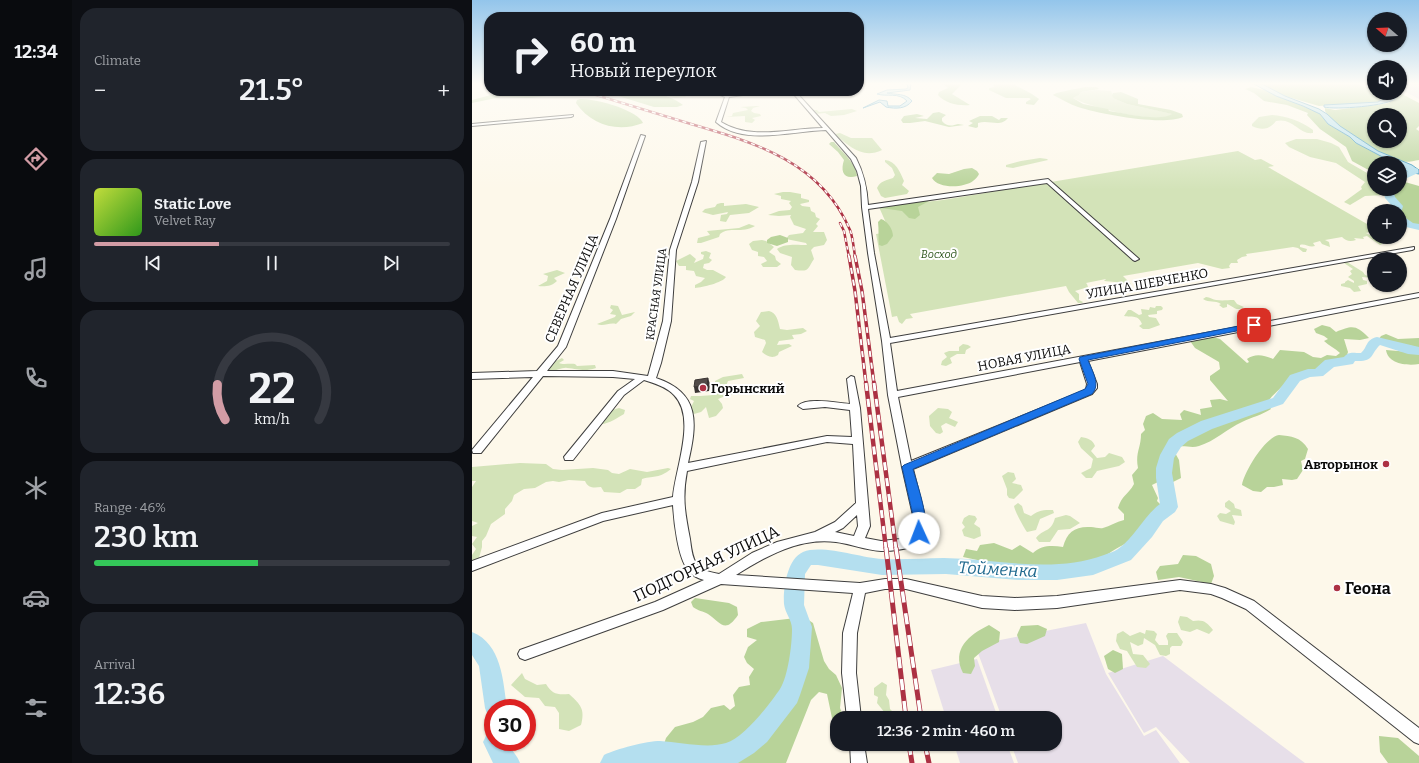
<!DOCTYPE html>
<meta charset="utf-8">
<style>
:root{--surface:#171b24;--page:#20242c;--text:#f1f3f6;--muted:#9ea1a6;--line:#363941;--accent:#d29ca5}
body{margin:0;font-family:Bitter,serif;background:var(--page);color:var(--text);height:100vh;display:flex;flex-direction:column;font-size:15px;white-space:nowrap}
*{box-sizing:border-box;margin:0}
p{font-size:13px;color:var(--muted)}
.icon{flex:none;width:22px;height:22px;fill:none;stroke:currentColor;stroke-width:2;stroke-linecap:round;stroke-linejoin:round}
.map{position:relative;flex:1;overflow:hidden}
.drawer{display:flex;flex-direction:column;gap:8px;padding:8px;background:#0d0f14;width:400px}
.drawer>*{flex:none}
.guide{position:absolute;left:12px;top:12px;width:380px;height:84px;border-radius:16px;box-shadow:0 1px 3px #0004;background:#171b24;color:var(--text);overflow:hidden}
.needle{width:26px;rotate:289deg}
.buttons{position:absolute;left:895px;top:12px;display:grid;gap:8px}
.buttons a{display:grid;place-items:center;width:40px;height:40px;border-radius:50%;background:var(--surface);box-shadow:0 1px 3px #0004;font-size:20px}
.speed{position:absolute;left:12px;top:699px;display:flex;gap:8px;font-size:20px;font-weight:700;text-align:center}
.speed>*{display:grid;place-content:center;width:52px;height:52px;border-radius:50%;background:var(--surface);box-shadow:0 1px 3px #0004;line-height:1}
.speed .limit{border:6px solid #d22;background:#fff;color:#111}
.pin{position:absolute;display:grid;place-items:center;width:34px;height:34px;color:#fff;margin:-17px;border-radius:8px;box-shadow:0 2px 6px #0006}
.me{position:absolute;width:44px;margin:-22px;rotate:358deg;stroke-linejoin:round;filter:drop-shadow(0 0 3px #0008)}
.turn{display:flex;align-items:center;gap:14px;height:84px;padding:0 20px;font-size:18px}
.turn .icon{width:52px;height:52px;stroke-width:2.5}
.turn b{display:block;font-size:28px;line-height:34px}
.big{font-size:30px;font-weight:600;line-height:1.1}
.drawer .tile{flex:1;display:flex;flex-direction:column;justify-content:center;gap:6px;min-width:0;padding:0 14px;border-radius:16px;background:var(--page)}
.drawer .dial{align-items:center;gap:0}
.dial svg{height:104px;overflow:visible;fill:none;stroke:var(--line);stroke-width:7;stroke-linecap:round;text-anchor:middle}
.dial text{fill:var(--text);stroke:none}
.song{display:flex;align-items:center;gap:12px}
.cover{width:48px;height:48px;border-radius:6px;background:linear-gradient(135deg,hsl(70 70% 55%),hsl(110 70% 35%))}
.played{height:4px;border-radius:2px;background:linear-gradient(90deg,var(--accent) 35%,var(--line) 35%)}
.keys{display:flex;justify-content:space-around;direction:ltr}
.heat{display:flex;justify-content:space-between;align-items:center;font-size:22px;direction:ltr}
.charge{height:6px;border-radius:3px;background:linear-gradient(90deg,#34c759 46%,var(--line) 0)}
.trip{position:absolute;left:358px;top:711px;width:232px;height:40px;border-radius:16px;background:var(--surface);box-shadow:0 1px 3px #0004;font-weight:600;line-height:40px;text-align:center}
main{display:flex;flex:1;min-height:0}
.dock{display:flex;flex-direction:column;width:72px;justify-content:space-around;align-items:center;background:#090b0e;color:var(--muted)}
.dock .icon{width:28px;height:28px}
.dock .selected{color:var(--accent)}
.dock b{font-size:18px;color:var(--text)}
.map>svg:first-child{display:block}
</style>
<main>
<nav class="dock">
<b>12:34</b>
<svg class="icon selected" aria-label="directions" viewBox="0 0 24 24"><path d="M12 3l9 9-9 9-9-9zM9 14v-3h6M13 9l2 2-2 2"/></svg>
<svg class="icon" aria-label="music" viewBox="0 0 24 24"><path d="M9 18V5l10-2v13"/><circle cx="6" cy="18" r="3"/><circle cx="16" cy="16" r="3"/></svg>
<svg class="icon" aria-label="phone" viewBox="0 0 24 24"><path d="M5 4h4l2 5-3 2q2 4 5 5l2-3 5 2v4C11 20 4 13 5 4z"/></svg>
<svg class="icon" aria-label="climate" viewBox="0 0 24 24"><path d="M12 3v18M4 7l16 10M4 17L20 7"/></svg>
<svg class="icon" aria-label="car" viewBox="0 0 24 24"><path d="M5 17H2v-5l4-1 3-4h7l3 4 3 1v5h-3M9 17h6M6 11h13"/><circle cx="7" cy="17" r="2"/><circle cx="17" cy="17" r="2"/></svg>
<svg class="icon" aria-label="filters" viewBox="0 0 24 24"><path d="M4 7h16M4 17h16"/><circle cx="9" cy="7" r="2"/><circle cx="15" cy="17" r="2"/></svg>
</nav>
<section class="drawer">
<div class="tile"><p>Climate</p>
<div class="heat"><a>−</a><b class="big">21.5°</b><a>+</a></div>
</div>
<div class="tile">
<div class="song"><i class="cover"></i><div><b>Static Love</b><p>Velvet Ray</p></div></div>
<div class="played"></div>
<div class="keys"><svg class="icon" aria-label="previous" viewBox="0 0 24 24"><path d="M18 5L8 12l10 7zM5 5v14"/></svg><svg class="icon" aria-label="pause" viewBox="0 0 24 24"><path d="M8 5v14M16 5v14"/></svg><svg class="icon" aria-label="next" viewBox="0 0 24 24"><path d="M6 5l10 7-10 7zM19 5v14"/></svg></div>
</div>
<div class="tile dial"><svg viewBox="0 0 100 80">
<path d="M14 69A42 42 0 1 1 86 69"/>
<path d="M14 69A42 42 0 0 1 8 42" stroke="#d29ca5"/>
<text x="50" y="56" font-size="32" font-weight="700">22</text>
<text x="50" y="72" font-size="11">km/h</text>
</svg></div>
<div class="tile"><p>Range · 46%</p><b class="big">230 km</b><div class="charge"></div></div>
<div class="tile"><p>Arrival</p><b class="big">12:36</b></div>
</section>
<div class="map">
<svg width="947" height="763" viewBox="0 0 947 763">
<rect width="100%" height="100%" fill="#fdf8ea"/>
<g fill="#e7dfe9">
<path d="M928 83H947V99L928 89Z"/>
<path d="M614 623 634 674 672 736 684 730 708 763H546L539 744H583V718H530L503 645Z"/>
<path d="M691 656 833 763H718L684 727 672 733 636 673Z"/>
<path d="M505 659 526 718H474L459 670Z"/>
<path d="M482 744H535L542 763H488Z"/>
</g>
<g fill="#d3e3b8">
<path d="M624 90 639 91 643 99 655 104 701 114C685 125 617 107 601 98L607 95 609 92Z"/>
<path d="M174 91H222L213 97 203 98Z"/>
<path d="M284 106H288L281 108 279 111 282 113 288 114 289 116 280 118 283 120 280 123 273 122V116L254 117 260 116 261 113 276 110 274 108 268 107Z"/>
<path d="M380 109 385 111 372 115 359 116 353 113 343 114 342 110H345L347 112Z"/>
<path d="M800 115C814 116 829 121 841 130V133C827 135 821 117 804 121 798 129 790 131 780 126V124L787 117Z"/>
<path d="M368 133 379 138H400L410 150C391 159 378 147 364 135L363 134Z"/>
<path d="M824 139H845L859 143 867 147 876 162 902 177V189H910L913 195 893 196 878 205 872 202 890 189 889 187 893 182 864 163 838 157 817 147 813 143Z"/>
<path d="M766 151 783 160 789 159 802 166 796 167 902 228V231L894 233 910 241V244L908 245 895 236 891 237 892 239 882 238 884 240C878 242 874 241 870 237L853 240 857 242 858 247 850 244 848 241 841 243 843 246C837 248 833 243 828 245V247L835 249 834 252H831L826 248 821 247 774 254 775 256 770 257 765 260 766 263H759L757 266 758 268 750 269 726 263 651 276 659 284 658 286H654L643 282 632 281 634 279 614 283 615 284 616 287 603 291 607 294V300L611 302 610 303H606L597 292 594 286 438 314 441 318 434 319 430 324 427 322 425 316 420 317 404 234 418 232 407 207 471 200Z"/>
<path d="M568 158 575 159 576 160 541 168 534 167V165L549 161Z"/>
<path d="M413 160C424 161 428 172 432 181L430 185 437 191 435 194 413 198 409 196 405 188C408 181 415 180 421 178L423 175 420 168 413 162Z"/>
<path d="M311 192H318L329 194V198L337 200V202L328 204 330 206 338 207 339 211 343 213 344 217 348 219 344 224 346 226 341 232H352L355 240 352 245 342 247 339 250 342 259C335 269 338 272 323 270L319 265 320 257 308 253 305 249C313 243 326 245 335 245L334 243 314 239 317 235 331 233 334 229 322 225 318 217 319 215 307 216 296 215 307 211 318 210 320 207 317 203 319 201 309 199V196L302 194Z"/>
<path d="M249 203H252V206L274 204 287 207 277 213 258 215 254 222 248 221 249 215 255 214 256 212 241 215 230 212 233 209 243 207 245 204Z"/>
<path d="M277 224 283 226C270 234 257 226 248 234L247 237 229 243H225L226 238 238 235 235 231 267 228Z"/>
<path d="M290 240 294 241 302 247 297 252 303 256 304 260 309 264 305 267H291L289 264 295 261 292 257 286 256V252L280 250 277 244 281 241Z"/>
<path d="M234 251 239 253 237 258 240 260 237 263 232 264 231 268 235 270H241L254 277C250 283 231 287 223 288V285L229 282 233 278 224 276 222 271 214 270V266H207L204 261 218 254 224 259 222 263 231 259 232 255 229 254V252Z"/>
<path d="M875 262 891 272 893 275 896 276 902 275V278L890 277 891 280 895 281V284L886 286 889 291 882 292 878 288 869 286V284L873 283V282L876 280 882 283V281L876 277 880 274 878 271 881 269 872 263Z"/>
<path d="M85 270 93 273 82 278 85 281C80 286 73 287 66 286L75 281 76 276 71 274Z"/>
<path d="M734 297C738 297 741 300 744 300 751 301 755 300 762 300L765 304 772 307C763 312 763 307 755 304V307L751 308 747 305 749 304C743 300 737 303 731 299Z"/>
<path d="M139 305 146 306 150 315 163 312 159 316 149 319 144 324C138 322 131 327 125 324L143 317 144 315 138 314 141 310 138 308Z"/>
<path d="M684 306H689L691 308 690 310 685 311V314L676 315 677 317 684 318 688 325 677 329H671L667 326 670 324C666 314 660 318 652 316L656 310H659L667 315 670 314 669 309 677 310 678 307 683 308Z"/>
<path d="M297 311C305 313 306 321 308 329L315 330 331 328 335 331 329 334 320 335 322 339 307 341 305 345 317 344 320 346 307 352 306 355C300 359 295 356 290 352L294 343 293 340 283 337 282 332 288 326 284 321 289 312Z"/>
<path d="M491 344 496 345 499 347 494 350 493 354H485L478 358 480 363 474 366 469 365 470 361 475 357 472 353 477 351H487V347Z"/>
<path d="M90 358 92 360 87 363C91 365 98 363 103 364L105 366 123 365 124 368C112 372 107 369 95 368 91 367 85 371 77 371L76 368 82 362Z"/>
<path d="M270 374 272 378 256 381 253 388 262 389 275 387V395H256L246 399 250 404 251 408 244 416 237 418 234 407 229 412 222 414 218 409 222 401 218 399 219 396C224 396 239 396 244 394L246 390 243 385V381L251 377Z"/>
<path d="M147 408 153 410 152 414C147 417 136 424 130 424V420L136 416 140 410Z"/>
<path d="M466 408 476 409 480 412 477 418 486 422 483 427 474 423 469 426 471 432 468 434 464 433 458 426 457 416Z"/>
<path d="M609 437C616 438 621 440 623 446L619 451 625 458 633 457 637 453 650 457 653 462 647 466 625 471 620 478H614L609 473 619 468 621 459 609 448 606 442Z"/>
<path d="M48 463 74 464 81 469 90 470 121 468 136 470 140 473 147 474 158 469 175 472 196 468 199 469C186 479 184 475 170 479L169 485 163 489H155L148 493 132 492 129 487C121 488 116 488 113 481L97 480 87 482 81 481 74 482 63 488 52 489 42 495 40 501 33 509V514L19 524 14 536 10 541V547L7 558 0 561V555L4 549 0 544 5 537 0 536V526L6 523 0 521V487L4 481H0V467Z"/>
<path d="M536 472 542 473 544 479 540 483 549 485 551 490 542 499 537 498 535 495V489L530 476Z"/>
<path d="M757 500 762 504 763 508 769 510 770 516 760 515 763 522 762 525 748 521 745 516 748 513 754 514 759 511 753 507V503Z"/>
<path d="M546 503 550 506 552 513 559 516C567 510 571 510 581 510L582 513 568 519 564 530 555 532C551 526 543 512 542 506Z"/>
<path d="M497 515 503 516 505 519 502 524 508 528 509 536 502 539 492 536 490 530 493 527 490 523 492 518Z"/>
<path d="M594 515 598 516 608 523 598 529 586 530 578 542H567L564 538C572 528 579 533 583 518Z"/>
<path d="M708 616 715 617 721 621C731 619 735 622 741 630L737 634 725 629 718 632 709 630 706 622Z"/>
<path d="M674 630 682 631 685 634 683 640 687 645H696V641L694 636 696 633H705L711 642 709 646H700L698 648V654L694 656 688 655 683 645 672 638 671 644 666 646 658 642 661 654 671 655 678 664 674 668 665 667 655 651 648 649 644 641 645 634 651 631 658 636 668 632 673 634Z"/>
<path d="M50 673 53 679 65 685 74 684C80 694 85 695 97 694 109 705 113 709 109 725L97 731 87 729V713L83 707 73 706 67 698 53 697 39 685Z"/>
<path d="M410 682 415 685 414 695 417 700 418 709 423 714 422 718H411L413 713 405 703 406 697 402 695V688Z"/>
</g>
<g fill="#b8d399" fill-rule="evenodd">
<path d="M470 83H487L489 85 480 94 498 105C487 106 474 104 466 95L467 92 476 88Z"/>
<path d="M521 83H539L560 94 567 99 562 105 554 104V102L559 99 557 98H534L517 90V88L522 87Z"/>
<path d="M788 83H880L902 89V93H911L914 97 906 102 847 106 813 96Z"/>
<path d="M612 87H625L627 89 609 92 607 95 601 98 611 104 636 109 637 111C652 113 688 122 700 114L655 104 643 99 640 96 641 93 649 92 666 99V104L699 110 710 114 711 117C690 126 628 114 606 107 597 104 590 99 581 95 583 92 606 89 612 87Z"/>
<path d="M779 87 792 90 840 110 848 114 856 124 878 137 884 143 922 163H902V173L880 161 874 147 848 129 835 115 836 113 815 105 792 101 782 93 773 89Z"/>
<path d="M28 91H41L39 92 45 93 86 91 93 94 57 98 29 97 0 103V100L30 92Z"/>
<path d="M130 91C157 91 189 88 211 105L205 107H182Z"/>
<path d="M922 93H928L947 103V126L944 129 947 131V160C941 161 934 163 928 161 909 155 863 128 853 111V108L863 110 912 104 917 103 924 96ZM902 115H928V141H902Z"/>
<path d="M108 99C122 98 166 110 171 123 146 133 119 125 104 103L105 100Z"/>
<path d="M467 112 474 115 470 118V121C475 127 480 126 486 124L492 125 477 127 453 121 438 123H431L429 120 432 116 445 114 452 116 443 118 455 119 461 113Z"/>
<path d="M508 116H520L527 120 529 118H536C528 128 517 119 506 123V127L504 128 496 126 501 123 497 121Z"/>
<path d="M359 142H362C370 152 384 163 385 176 372 180 368 172 372 160L366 152 357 144Z"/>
<path d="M500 168 505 171 507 174C506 176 504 179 501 181 492 188 466 189 460 178L465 173 477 174 492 169Z"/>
<path d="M933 182 947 186V226C929 221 930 217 926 203L920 199 917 192 920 189H928V186Z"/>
<path d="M452 201H457L446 207 448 215 443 219 437 218 430 211 409 208Z"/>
<path d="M409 219C416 221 421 230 421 236L415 244 410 246 407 245C406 237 407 230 406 222Z"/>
<path d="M308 235 316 238V242L305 246 295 243V240L299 237Z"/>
<path d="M850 325 858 327 864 332C881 325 884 325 897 338L888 340 872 339 876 352 874 358 858 365 850 364C842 375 837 369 828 373 821 375 800 396 795 402L799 409C790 415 780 417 770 422 755 429 743 441 727 446 719 449 710 444 703 448L702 451 707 460 709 478 695 485 686 482 680 485 686 498 685 501 689 505V512C678 520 676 532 665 539 661 542 655 542 651 545 641 550 630 559 618 563 573 576 536 566 491 557L494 549 505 551 508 545 522 543 540 550 548 545 561 553C569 545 580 545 591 547 595 532 603 526 619 527 623 527 628 529 631 528 638 526 644 522 652 520V514L646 508C650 495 656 495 662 484L660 475 666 468C663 453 669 448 669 434L673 430 671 424 674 416 681 413 690 419 710 420 708 414 712 410 729 415 728 409 740 407 738 400 748 399 756 401 738 380V376L748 369 747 362 723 348 718 341 738 336 748 339 775 363 777 362 775 359C783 353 792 355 801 359L808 350 832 352 841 357 849 358 855 355 864 356 868 353C863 348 857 346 852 341L856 339 852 336 844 333 842 329Z"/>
<path d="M914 334 926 339 947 338V364C935 366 916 364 914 350L938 352 942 351V349L940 346 907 339 909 336Z"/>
<path d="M807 435C819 436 829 437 836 449L833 459 829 461 831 470 825 479 820 480 810 479 811 485 802 487H795L789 492 781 491 770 485C772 472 793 437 807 435Z"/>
<path d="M711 555 724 556 739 564 742 576 739 584 707 577 686 580 684 572 688 566 706 564Z"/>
<path d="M223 598 257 603 265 607 266 615C253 634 249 623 236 614 231 611 226 611 221 607L219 602Z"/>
<path d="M332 617 341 623 352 661 357 669 364 675 370 688 368 708 372 718H365V729L360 718 355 694 347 692 339 700 314 763H178L191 747 194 738 203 727 221 722 231 717 239 708 252 705 258 710 263 706 261 695 267 687 278 685 277 677 282 669 275 663 272 657 276 647 285 640 275 637V629L289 622Z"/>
<path d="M517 625 528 632 527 642 510 651 502 658 503 666 499 674 491 673C479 649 497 635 517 625Z"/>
<path d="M566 625 575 629 573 636 555 644 548 643 545 635 549 626Z"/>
<path d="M641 650 650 654 651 669 643 673 636 669 632 656Z"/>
<path d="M907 736 926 738 947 756V763H916L908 752Z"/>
</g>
<g fill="#b4dfef" stroke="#4299bf">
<path d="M435 83H439L438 90 415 93C424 95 434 93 440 101 434 109 424 109 414 107L408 102 391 108 407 100 415 101 416 106H428L435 101C427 92 415 97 405 94L415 90 434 89 436 88Z"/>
<path d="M780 83H788L813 96 847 109 855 114 868 126 906 151 940 165 947 170V174L936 172 928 166V163H922L884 143 878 137 856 124 848 114 831 106 804 96Z"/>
<path d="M911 93H922L924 98C918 106 862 110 852 107V105L906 102 914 97Z"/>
</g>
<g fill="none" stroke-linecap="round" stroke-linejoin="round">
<g fill="#b4dfef" fill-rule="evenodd">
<path d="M943 168 946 169V173L935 178 931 185 928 186 929 174Z"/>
<path d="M915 189H925L922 193 923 197 931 206 929 213H928V211H921V207L913 198 912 193Z"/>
<path d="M928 214 941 223 947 224V230L934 227 928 222Z"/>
<path d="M905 337 947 347V355L936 354 908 345C898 354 903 362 883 361L881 364 862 367 851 376 838 377 828 381 811 404 740 429 716 441 709 447 702 458 700 473 706 507 703 512 691 521 680 537 659 560 621 575 585 580H546L474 574 410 575 346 565H339L333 574 332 605 340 627 337 668 328 695 325 703 295 742 282 753 266 763H128L132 755C144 749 175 741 188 741 208 742 235 749 254 743 272 738 297 705 308 689 316 676 320 645 320 629 320 620 313 613 312 604 311 589 315 559 331 552 350 544 389 558 410 559 431 560 452 558 472 558 525 559 581 574 632 555 636 553 642 552 646 549 663 537 672 516 688 504L684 478V468L688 455 697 439 705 433 729 421 801 398 818 375 836 369H843L853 360 872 357C877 351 881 353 889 353 896 347 893 340 905 337Z"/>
<path d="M0 632C30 644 31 681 35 708H21V718L16 716 13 708 7 666 0 655Z"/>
<path d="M21 731V742H35C39 750 45 755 48 763H21L11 742 15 734Z"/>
</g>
<g stroke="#3e3e3e" stroke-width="2">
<g id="minor">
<path d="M239 91H245L255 95 299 91 257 97 249 122C280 141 317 128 351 128L319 91H323L384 158C392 174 395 187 396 205L576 179 667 259 663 261 661 260 575 183 396 209 402 253 418 338 942 247V249L940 250 418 343 425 391 947 293V297L616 361 625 384V388L620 394 441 469 454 520 453 533 445 545C435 549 420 551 409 551 394 550 379 544 364 542 328 537 294 556 264 575L388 583 413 579H434L510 596 543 598 585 596 708 580 739 584 753 588 782 601 947 728V744L942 742 774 609 750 598 739 594 708 590 585 608 543 610 510 608 434 589H413L393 593 385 633 384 673 389 718H375L370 673 371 633 381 593 249 584 191 610 53 660 48 658 46 654 48 650 183 602 232 580C226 578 220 576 216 570 206 558 202 522 201 505L131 521 0 571V561L130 513 201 497C203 469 225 418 202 395 195 387 182 383 172 380L152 395 101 460H93L92 457 146 391 163 379 141 377 71 376 9 453H1L0 450 61 377 0 379V373L65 371 86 346 138 219 169 135 173 136 144 219 94 347 75 371H141L176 376 191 321 198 250 220 182 229 142 234 141 226 182 204 250 199 321 189 363 184 378C229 393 225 424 216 463L355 436 380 437 378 410 353 407 331 409 326 406C334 397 366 403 378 404L375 379 379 376 382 377 388 408 398 526 393 538 409 541 438 538 441 532 442 520 430 467 416 395 410 341 396 253 390 207 389 186 385 171 379 159 354 130C320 131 271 146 244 122L253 97ZM608 362 615 384 614 390 439 461 426 397ZM355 442 381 444 384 503 363 522 343 532 305 542 280 553 247 574C238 572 230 571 224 563 220 557 219 547 218 539 213 513 210 498 215 471ZM385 515 386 526 382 536 363 532 371 528Z"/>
<path d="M101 115V116L99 117 0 126V124Z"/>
<path d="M378 744H392L395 763H379Z"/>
</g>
</g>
<use href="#minor" fill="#fff" fill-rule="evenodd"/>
<g stroke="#ac3143" stroke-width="2.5">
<g id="rail-far3">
<path d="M111 91C147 102 183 113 219 124 284 143 349 162 378 230 381 238 382 249 383 257"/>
<path d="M368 223 372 231 377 257"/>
</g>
</g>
<g stroke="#ac3143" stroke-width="3.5">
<g id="rail-far2">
<path d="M377 256 383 291 394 384"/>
<path d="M383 256 390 291 402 384"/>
</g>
</g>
<g stroke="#ac3143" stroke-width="4.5">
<g id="rail-far1">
<path d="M394 383 414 549"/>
<path d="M402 383 424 549"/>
</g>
</g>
<g stroke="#ac3143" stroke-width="5">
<g id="rail">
<path d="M414 548 434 718"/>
<path d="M424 548 449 718"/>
<path d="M437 744 440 763"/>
<path d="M453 744 457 763"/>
</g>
</g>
<use href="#rail-far3" stroke="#fff" stroke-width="1.5" stroke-dasharray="4" stroke-linecap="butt"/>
<use href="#rail-far2" stroke="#fff" stroke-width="2" stroke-dasharray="6" stroke-linecap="butt"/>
<use href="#rail-far1" stroke="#fff" stroke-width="3" stroke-dasharray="8" stroke-linecap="butt"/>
<use href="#rail" stroke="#fff" stroke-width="3.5" stroke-dasharray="11" stroke-linecap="butt"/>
</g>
<path fill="#393432" d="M236 378 238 384 237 391 223 393 222 387Z"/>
<path fill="#524b48" stroke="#393432" d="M236 378 235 386 222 387 223 380Z"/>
<linearGradient id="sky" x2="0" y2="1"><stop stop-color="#93c5eb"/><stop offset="0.44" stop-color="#fefcf6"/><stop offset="1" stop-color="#fefcf6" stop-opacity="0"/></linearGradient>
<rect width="947" height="190" fill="url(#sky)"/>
<path fill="#1a73e8" stroke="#114b97" d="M782 323 785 324V327L616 360C620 371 629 384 620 394L441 469C445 485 459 521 451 536L447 538 443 536 441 533 442 520 430 467 432 465 613 389 616 384 607 359 608 357Z"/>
<g fill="#ac3143" stroke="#fff" stroke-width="1.5">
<circle cx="231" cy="388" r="4"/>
<circle cx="914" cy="464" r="4"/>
<circle cx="865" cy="588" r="4"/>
</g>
<g text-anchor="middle" stroke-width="4" stroke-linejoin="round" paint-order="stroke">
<g font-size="11" font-style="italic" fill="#335b22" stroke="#fff">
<text x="467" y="258">Восход</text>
</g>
<g font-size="11" fill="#0b0b0b" stroke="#fff">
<text transform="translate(184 294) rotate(-82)" y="4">КРАСНАЯ УЛИЦА</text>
</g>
<g font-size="13" fill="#0b0b0b" stroke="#fff">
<text transform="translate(675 283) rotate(-10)" y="5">УЛИЦА ШЕВЧЕНКО</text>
<text transform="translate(99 288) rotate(-67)" y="5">СЕВЕРНАЯ УЛИЦА</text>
<text transform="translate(552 357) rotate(-11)" y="5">НОВАЯ УЛИЦА</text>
</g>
<g font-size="13" font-weight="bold" fill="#0b0b0b" stroke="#fff" text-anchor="start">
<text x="239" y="393">Горынский</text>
<text x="906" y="469" text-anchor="end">Авторынок</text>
</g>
<g font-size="16" fill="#0b0b0b" stroke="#fff">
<text transform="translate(234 563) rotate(-25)" y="6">ПОДГОРНАЯ УЛИЦА</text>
</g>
<g font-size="16" font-weight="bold" fill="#0b0b0b" stroke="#fff" text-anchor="start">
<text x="873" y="594">Геона</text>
</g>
<g font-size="17" font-style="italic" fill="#216a8f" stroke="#fff">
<text transform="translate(526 569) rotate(3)" y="6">Тойменка</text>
</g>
</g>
</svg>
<div class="buttons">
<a><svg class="needle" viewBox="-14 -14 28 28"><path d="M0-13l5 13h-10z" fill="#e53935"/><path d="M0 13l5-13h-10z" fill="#9ea1a6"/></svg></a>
<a><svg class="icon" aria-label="sound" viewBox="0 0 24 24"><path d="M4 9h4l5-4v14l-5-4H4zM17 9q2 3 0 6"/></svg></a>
<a><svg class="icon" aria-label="search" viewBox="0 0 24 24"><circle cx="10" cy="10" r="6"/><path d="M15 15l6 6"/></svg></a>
<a><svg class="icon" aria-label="layers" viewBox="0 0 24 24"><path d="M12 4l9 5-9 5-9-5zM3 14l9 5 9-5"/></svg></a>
<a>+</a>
<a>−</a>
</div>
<div class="speed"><div class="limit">30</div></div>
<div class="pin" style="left:782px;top:325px;background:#d93025"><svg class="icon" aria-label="arrive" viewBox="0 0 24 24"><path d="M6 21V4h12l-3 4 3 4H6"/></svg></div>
<svg class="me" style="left:447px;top:533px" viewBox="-20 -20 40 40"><circle r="19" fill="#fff"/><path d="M0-13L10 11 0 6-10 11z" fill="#1a73e8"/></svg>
<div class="trip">12:36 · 2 min · 460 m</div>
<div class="guide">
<div class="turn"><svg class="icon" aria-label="right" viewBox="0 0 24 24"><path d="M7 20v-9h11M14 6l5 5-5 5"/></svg><div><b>60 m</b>Новый переулок</div></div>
</div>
</div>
</main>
